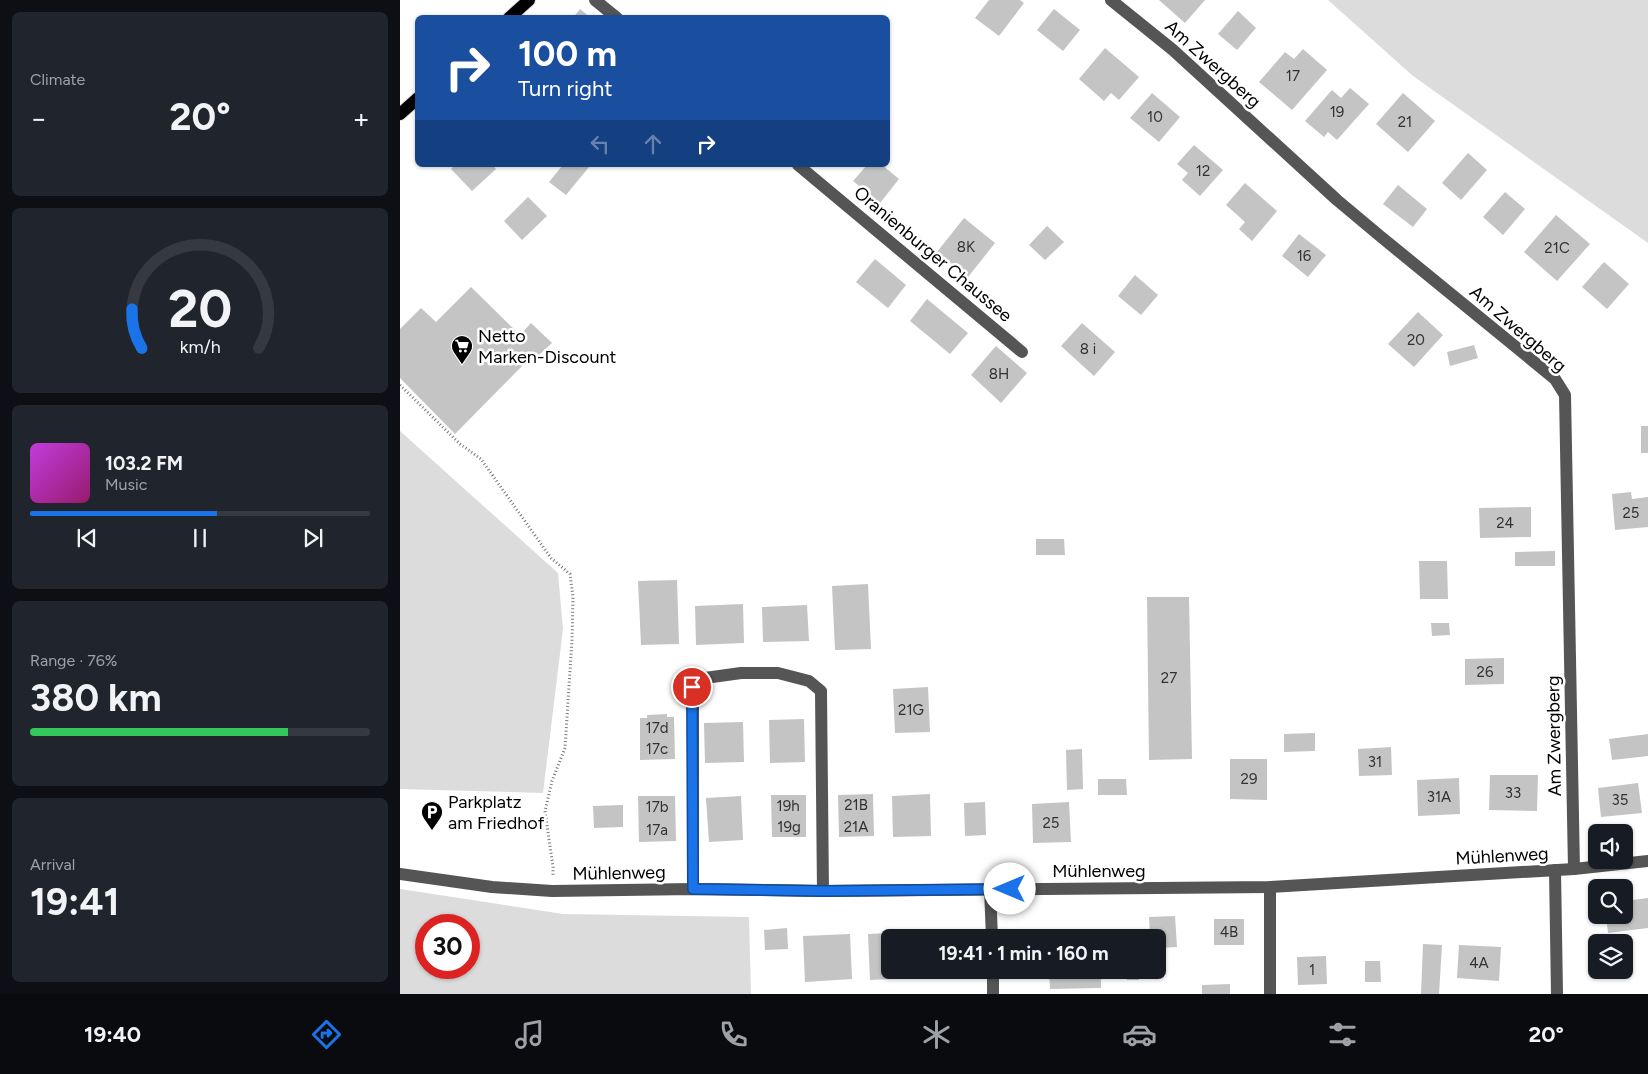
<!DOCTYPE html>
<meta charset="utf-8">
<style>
:root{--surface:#171b24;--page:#20242c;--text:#f1f3f6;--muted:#9ea1a6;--line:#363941;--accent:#1a73e8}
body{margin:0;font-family:Figtree,sans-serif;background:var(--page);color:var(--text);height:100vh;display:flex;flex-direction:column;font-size:19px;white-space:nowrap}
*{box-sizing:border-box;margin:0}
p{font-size:16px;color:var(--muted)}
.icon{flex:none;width:28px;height:28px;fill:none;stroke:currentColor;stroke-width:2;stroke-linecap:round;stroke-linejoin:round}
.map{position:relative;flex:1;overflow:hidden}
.side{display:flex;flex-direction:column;gap:12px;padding:12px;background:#0d0f14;width:400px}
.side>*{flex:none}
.hud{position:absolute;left:15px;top:15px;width:475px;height:152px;border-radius:8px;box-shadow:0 1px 4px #0004;background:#1a4fa0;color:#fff;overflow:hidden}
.buttons{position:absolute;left:1188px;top:824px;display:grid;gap:10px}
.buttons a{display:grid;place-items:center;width:45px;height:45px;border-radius:8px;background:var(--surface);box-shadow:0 1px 4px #0004;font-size:25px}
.speed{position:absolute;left:15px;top:914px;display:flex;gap:10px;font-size:25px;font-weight:700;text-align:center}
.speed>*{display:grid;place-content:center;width:65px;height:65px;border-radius:50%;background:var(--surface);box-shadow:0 1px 4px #0004;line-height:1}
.speed .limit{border:8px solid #d22;background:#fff;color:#111}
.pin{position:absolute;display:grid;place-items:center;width:42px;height:42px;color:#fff;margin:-21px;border:2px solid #fff;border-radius:50%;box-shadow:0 1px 5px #0007}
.me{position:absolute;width:55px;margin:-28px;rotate:270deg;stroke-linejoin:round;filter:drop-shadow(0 0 4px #0008)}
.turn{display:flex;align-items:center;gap:18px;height:105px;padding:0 20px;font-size:22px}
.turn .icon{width:65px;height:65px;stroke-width:2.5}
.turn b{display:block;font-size:35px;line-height:42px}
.lanes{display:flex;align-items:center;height:48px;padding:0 20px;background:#0003;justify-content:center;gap:25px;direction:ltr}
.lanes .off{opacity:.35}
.big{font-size:38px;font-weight:700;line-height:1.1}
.side .card{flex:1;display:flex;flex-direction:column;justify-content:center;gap:8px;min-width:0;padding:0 18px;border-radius:8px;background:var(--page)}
.side .dial{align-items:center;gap:0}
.dial svg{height:130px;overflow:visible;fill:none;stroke:var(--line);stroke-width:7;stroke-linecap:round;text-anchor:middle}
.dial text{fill:var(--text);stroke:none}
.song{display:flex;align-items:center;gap:15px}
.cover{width:60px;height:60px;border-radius:8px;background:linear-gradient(135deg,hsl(290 70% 55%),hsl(320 70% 35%))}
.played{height:5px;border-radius:2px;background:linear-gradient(90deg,var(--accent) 55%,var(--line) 55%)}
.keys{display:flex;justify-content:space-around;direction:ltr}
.heat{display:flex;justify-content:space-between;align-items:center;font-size:28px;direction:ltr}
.charge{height:8px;border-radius:4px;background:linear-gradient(90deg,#34c759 76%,var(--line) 0)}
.trip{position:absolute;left:481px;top:929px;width:285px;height:50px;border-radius:8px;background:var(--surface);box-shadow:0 1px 4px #0004;font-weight:700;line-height:50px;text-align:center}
.menu{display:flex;height:80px;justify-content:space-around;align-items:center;background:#090b0e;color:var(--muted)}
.menu .icon{width:35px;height:35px}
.menu .on{color:var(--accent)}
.menu b{font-size:22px;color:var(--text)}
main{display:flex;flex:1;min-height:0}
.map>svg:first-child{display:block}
</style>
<main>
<section class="side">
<div class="card"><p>Climate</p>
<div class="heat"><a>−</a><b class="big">20°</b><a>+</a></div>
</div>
<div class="card dial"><svg viewBox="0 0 100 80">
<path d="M14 69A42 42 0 1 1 86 69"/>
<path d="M14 69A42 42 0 0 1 8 45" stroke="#1a73e8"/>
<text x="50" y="56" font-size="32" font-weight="700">20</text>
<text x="50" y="72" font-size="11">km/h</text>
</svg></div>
<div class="card">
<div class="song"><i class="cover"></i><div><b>103.2 FM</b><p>Music</p></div></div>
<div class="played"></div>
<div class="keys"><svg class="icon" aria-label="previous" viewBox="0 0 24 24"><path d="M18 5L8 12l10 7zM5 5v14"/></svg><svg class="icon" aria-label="pause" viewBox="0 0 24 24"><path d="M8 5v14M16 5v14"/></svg><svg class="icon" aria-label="next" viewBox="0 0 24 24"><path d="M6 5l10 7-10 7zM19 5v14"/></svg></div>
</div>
<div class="card"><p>Range · 76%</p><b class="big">380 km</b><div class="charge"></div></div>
<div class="card"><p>Arrival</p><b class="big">19:41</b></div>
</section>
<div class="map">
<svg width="1248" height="994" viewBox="0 0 1248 994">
<rect width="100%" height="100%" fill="#fff"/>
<g fill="#dcdcdc" fill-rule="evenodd">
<path d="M928 0H1248V243L1013 76Z"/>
<path d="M0 431 158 573 163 629 143 793 0 789Z"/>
<path d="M0 889 163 914 349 917 351 994H0ZM26 925H69V968H26Z"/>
</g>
<g fill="#c4c4c4">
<path d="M589 0H620L624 3 599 36 575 18Z"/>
<path d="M759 0H805L785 23Z"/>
<path d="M180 9 191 18H173Z"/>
<path d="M654 9 680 30 663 51 637 30Z"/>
<path d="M838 11 856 28 837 50 818 34Z"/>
<path d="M705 48 739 77 719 100 711 93 704 101 679 79Z"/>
<path d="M903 49 927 70 892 110 859 82 885 52 894 59Z"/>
<path d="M950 88 969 104 937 140 928 132 924 137 905 121 932 90 941 98Z"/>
<path d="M752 93 780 117 759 142 730 118Z"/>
<path d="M1003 93 1035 121 1008 152 976 124Z"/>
<path d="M794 145 823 170 800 196 782 180 788 173 777 164Z"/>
<path d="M1068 153 1087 170 1061 200 1042 183Z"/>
<path d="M55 165H93L96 169 72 191 51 169Z"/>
<path d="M163 165H187L189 167 166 195 149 182Z"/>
<path d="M467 165H482L499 179 480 203 453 181Z"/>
<path d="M845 183 877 211 852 241 839 229 845 222 826 205Z"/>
<path d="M998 185 1027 209 1013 227 983 204Z"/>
<path d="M1105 192 1125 209 1103 235 1083 217Z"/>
<path d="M128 197 147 216 122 240 104 221Z"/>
<path d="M1156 215 1190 244 1157 281 1124 252Z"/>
<path d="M564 218 595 243 568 277 537 252Z"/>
<path d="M647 226 664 242 645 260 629 245Z"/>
<path d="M899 234 926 255 908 277 882 256Z"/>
<path d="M475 259 506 285 488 308 456 282Z"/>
<path d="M1204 262 1229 284 1207 309 1182 287Z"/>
<path d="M735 275 758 295 741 315 718 296Z"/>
<path d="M71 287 120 335 131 323 152 343 139 355 136 352 55 434 0 378V329L21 308 36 322Z"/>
<path d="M527 299 568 333 550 354 510 321Z"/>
<path d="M1018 312 1043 335 1014 367 988 344Z"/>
<path d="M682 323 715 352 694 376 661 346Z"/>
<path d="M1074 345 1078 358 1050 366 1047 352Z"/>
<path d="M596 346 627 373 601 403 571 375Z"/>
<rect x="1241" y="426" width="7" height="27"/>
<path d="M1231 492 1232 499 1248 497V527L1215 530 1212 494Z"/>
<path d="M1131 507V537L1080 538 1079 508Z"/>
<path d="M636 539H664L665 555H636Z"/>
<path d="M1155 551V566H1115V552Z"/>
<path d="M1019 561H1047L1048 599H1020Z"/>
<path d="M277 580 279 644 241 645 238 581Z"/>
<path d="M468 584 471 649 435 650 432 586Z"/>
<path d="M747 597H789L792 759 749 760Z"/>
<path d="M343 604 344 643 296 645 295 606Z"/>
<path d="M407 605 409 641 363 642 362 607Z"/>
<path d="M1031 623H1049L1050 635 1032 636Z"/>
<path d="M1104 658V684L1065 685V659Z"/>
<path d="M528 687 530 732 495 733 493 689Z"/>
<path d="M267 714V717H274L275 759 240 760V718H247V715Z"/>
<path d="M404 719 405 762 370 763 369 720Z"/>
<path d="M343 722 344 762 305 763 304 723Z"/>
<path d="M915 733V751L884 752V734Z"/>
<path d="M1248 734V756L1212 760 1209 739Z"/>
<path d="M991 747 992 775 959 776 958 749Z"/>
<path d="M682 749 683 789 667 790 666 750Z"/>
<path d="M830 759H867V800L830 799Z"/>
<path d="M1090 775H1138L1137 811 1089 810Z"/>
<path d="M1059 778 1060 814 1018 816 1017 780Z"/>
<path d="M698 779H726L727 795H698Z"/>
<path d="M1238 783 1242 813 1201 817 1198 788Z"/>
<path d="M473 794 474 836 439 837 438 795Z"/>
<path d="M530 794 531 836 493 837 492 796Z"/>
<path d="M371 795H406V837H372Z"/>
<path d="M238 796H275L276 841 239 842Z"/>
<path d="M341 796 343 840 309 842 306 798Z"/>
<path d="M585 802 586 835 565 836 564 803Z"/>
<path d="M669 802 671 842 633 843 632 804Z"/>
<path d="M223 805V827L194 828 193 806Z"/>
<path d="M1248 898V928L1208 933 1206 915H1224V901Z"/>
<path d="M775 916 777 947 758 948V938H750L749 917Z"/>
<rect x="814" y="919" width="30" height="26"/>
<path d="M387 928 388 949 365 950 364 930Z"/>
<path d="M513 932V938H490V970H515V978L470 980 468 934Z"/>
<path d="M450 934 452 979 405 982 403 936Z"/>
<path d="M1023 944 1042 945 1039 994H1021Z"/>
<path d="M1059 945 1101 947 1099 981 1057 978Z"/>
<path d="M926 956 927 984 898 985 897 957Z"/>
<path d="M965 961H980L981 982H965Z"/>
<path d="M649 970H701V988L650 989Z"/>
<path d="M726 970H739V980H727Z"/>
<path d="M830 984V994H802V985Z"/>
</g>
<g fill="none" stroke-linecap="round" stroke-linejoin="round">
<g stroke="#dbdbdb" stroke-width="14">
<g id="major">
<path d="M109 18 129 0"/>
<path d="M0 114 18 98"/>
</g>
</g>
<path stroke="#777" stroke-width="3" stroke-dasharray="1 2.5" stroke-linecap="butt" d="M0 385 60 444 81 459 151 558 170 574 173 597 172 640 165 748 152 781 145 811 153 867V875"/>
<g stroke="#555" stroke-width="12">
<path d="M195 0 217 18"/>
<path d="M711 0 773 50 937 200 980 236 1155 379 1165 395 1174 869"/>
<path d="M398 165 622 352"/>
<path d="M1155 870 1157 994"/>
<path d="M0 874 92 887 152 891 293 889 423 891 870 887 1174 869 1248 861"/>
<path d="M870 887V994"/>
<path d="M293 889V687L305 678 341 673H378L409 681 421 691 423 891"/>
<path d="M590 889 592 938"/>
<path d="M593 970V994"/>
</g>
<use href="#major" stroke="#000" stroke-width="12"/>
</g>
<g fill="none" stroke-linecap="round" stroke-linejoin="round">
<g stroke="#114b97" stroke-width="12">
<path id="route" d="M292 687 293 889 424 891 610 889"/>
</g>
<use href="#route" stroke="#1a73e8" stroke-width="9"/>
</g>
<defs>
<g id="supermarket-pin" transform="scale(1.125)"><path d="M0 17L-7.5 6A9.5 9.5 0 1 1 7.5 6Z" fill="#000" stroke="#fff"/><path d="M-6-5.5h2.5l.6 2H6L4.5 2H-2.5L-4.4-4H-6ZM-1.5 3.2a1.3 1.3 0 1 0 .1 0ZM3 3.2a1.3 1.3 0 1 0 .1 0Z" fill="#fff"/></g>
<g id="parking-pin" transform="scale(1.125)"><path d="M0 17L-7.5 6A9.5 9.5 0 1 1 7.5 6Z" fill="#000" stroke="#fff"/><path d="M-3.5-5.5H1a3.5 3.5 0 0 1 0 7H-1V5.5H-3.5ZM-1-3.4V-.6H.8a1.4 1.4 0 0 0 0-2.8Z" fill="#fff"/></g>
</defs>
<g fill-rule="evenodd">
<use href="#supermarket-pin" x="62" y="346"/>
<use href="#parking-pin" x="32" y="812"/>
</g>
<g text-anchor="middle" stroke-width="5" stroke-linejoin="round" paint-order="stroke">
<g font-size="15" fill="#313131">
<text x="893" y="81">17</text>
<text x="937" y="117">19</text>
<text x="755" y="122">10</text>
<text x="1005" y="127">21</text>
<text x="803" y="176">12</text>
<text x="566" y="252">8K</text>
<text x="1157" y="253">21C</text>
<text x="904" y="261">16</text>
<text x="1016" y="345">20</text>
<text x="688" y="354">8 i</text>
<text x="599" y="379">8H</text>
<text x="1231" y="518">25</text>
<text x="1105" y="528">24</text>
<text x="1085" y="677">26</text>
<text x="769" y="683">27</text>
<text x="511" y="715">21G</text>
<text x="257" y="733">17d</text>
<text x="257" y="754">17c</text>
<text x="975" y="767">31</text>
<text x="849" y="784">29</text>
<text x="1113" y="798">33</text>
<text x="1039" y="802">31A</text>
<text x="1220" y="805">35</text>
<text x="456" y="810">21B</text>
<text x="388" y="811">19h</text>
<text x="257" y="812">17b</text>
<text x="651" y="828">25</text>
<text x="389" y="832">19g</text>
<text x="456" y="832">21A</text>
<text x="257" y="835">17a</text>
<text x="829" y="937">4B</text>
<text x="1079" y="968">4A</text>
<text x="912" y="975">1</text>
</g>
<g font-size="18" fill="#000" stroke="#fff">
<text transform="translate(813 64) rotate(42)" y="6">Am Zwergberg</text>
<text transform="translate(533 254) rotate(40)" y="6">Oranienburger Chaussee</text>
<text transform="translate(1118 329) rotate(41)" y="6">Am Zwergberg</text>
<text transform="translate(1154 736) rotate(-91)" y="6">Am Zwergberg</text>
<text transform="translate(1102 856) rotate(-3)" y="6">Mühlenweg</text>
<text x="699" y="877">Mühlenweg</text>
<text transform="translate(219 873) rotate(-1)" y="6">Mühlenweg</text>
</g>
<g font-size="18" fill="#000" stroke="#fff" text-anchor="start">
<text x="78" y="342">Netto<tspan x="78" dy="21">Marken-Discount</tspan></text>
<text x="48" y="808">Parkplatz<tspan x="48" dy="21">am Friedhof</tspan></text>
</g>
</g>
</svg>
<div class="buttons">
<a><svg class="icon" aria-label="sound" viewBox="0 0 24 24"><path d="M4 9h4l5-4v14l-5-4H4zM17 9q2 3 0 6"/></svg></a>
<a><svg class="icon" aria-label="search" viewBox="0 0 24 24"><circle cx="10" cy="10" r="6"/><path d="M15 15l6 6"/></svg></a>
<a><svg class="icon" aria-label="layers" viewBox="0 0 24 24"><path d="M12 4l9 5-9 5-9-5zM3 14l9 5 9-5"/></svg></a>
</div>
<div class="speed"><div class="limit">30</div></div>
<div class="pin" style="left:292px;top:687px;background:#d93025"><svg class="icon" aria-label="arrive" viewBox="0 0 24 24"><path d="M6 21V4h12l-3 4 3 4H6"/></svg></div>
<svg class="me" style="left:610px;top:889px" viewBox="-20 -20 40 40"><circle r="19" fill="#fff"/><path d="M0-13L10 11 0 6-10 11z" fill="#1a73e8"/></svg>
<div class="trip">19:41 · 1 min · 160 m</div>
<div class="hud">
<div class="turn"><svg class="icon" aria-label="right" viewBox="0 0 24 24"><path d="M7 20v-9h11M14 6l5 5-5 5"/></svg><div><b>100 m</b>Turn right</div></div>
<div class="lanes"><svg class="icon off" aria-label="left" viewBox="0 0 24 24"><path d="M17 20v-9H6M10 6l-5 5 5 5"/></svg><svg class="icon off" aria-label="ahead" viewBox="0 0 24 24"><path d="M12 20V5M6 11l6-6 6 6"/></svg><svg class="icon" aria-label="right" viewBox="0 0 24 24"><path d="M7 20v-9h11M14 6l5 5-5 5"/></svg></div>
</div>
</div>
</main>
<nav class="menu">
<b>19:40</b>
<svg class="icon on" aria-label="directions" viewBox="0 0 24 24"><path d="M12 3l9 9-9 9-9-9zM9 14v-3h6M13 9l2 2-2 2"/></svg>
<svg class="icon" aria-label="music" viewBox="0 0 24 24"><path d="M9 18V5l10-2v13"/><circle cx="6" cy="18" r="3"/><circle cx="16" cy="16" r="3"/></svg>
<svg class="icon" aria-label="phone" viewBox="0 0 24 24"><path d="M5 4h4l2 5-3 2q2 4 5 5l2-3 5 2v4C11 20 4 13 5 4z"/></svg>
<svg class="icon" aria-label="climate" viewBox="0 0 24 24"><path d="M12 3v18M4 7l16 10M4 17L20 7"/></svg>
<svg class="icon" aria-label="car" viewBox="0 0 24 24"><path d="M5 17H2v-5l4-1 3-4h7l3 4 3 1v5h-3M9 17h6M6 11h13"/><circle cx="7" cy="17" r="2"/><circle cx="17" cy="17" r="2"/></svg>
<svg class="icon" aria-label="filters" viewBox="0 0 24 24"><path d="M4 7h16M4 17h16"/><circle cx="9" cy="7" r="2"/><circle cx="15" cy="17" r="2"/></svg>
<b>20°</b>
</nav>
